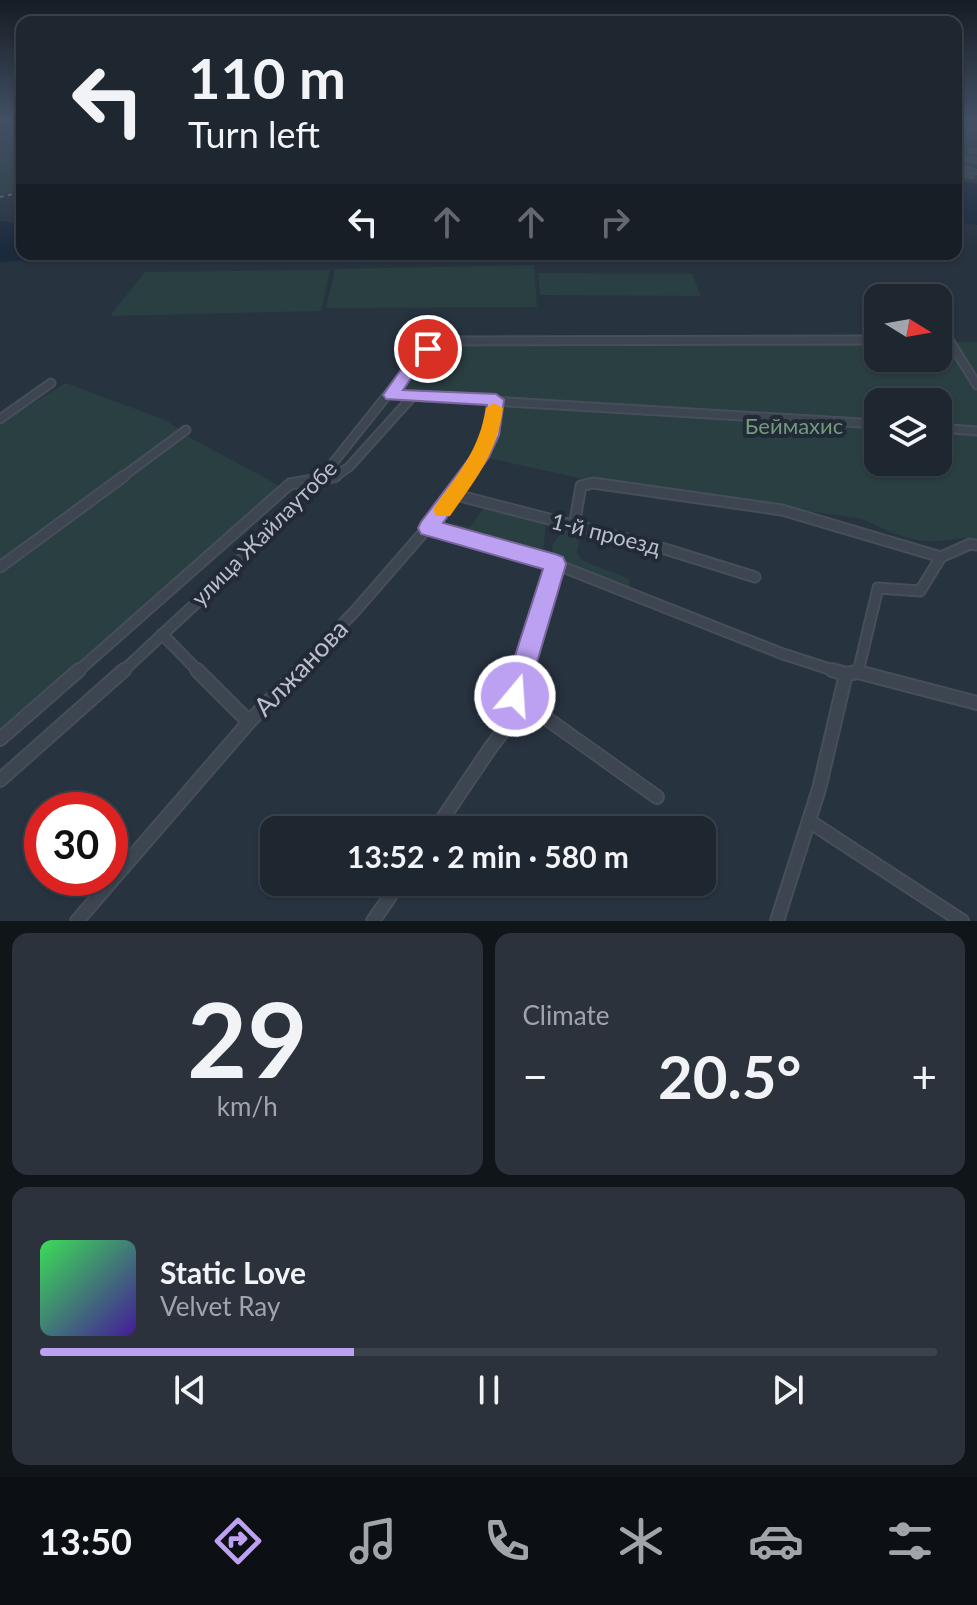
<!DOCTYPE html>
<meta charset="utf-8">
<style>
:root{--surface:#1e2630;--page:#2b323c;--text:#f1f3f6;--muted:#a1a5ab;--line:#3c434c;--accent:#bca0f2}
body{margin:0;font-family:Lato,sans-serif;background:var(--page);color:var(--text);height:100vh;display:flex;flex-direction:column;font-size:30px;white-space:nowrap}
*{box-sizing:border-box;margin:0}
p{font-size:26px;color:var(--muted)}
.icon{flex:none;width:44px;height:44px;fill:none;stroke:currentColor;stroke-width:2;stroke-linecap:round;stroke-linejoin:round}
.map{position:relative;height:921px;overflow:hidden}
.drawer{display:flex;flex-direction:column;gap:12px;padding:12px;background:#10151a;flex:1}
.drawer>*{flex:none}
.hud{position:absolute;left:16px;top:16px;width:946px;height:244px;border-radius:16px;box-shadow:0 2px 6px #0004,0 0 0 2px var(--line);background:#1e2630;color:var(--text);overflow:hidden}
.needle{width:52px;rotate:101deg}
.tools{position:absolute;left:864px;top:284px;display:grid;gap:16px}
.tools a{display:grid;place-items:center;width:88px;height:88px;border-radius:16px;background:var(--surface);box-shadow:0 2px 6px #0004,0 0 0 2px var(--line);font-size:40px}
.speed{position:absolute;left:24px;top:792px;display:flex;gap:16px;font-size:40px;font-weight:700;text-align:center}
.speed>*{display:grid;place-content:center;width:104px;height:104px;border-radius:50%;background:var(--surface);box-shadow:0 2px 6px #0004,0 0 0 2px var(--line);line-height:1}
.speed .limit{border:12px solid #d22;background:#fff;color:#111}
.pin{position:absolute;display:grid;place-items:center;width:68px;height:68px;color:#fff;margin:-34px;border:4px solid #fff;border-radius:50%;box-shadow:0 2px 8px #0007}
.me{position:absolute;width:88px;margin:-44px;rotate:18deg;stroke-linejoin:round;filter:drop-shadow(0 0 6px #0008)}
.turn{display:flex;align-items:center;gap:28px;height:168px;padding:0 40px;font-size:36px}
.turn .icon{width:104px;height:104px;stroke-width:2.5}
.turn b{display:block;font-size:56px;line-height:68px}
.lanes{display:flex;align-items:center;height:76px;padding:0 40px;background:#0003;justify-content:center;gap:40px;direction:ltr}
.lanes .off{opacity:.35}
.big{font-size:60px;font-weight:700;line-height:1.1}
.drawer .tile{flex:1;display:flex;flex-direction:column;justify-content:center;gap:12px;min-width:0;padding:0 28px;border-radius:16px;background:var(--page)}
.drawer .dial{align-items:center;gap:0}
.dial b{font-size:104px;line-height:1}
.song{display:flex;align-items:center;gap:24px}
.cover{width:96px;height:96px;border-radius:12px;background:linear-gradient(135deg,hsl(130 70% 55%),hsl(260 70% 35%))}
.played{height:8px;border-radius:4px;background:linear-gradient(90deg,var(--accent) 35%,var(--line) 35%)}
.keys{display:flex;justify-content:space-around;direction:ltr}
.heat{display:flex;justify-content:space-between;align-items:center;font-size:44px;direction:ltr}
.drawer .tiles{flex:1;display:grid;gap:12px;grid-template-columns:1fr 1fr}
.tile:last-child{grid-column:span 2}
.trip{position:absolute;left:260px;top:816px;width:456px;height:80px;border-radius:16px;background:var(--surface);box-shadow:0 2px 6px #0004,0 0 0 2px var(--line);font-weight:700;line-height:80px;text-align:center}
.tab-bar{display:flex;height:128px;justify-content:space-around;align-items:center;background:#0c0f13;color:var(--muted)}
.tab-bar .icon{width:56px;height:56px}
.tab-bar .on{color:var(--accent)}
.tab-bar b{font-size:36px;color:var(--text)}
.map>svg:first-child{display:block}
</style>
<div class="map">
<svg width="977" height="921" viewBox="0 0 977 921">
<rect width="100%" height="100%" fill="#283340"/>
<g fill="#2a3f41" fill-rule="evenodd">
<path d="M956 121H977V182L956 177Z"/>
<path d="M22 125V189L0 195V146L15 135 4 139 8 131 15 129 16 134Z"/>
<path d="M534 265 537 307 326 308 335 269Z"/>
<path d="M330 270 321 311 110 316 145 272Z"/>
<path d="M538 273 692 274 701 296 540 295Z"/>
<path d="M878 342V358H938V342H977V538C963 537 952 540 938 541 911 544 886 530 862 519L579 478 488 458 502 405 397 398 418 363 448 345ZM878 402H938V462H878Z"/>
<path d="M66 383 165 420 180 430 0 563V423Z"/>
<path d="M187 436 280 486 0 734V574Z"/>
<path d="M486 505 546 521 543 555 465 532 452 523 470 527Z"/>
<path d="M565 527 581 535 577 553 583 561 627 578 630 583 628 590 553 559 552 546Z"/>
</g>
<g fill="#1c2a3e">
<path d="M956 181 977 184V225L956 222Z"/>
<path d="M0 221 22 224V254H107L0 262Z"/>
</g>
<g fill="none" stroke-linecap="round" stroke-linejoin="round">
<g stroke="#464e59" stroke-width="6">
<g id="minor-far3">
<path d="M956 129H977"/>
<path d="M971 151H977"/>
<path d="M956 156 977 161"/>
<path d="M956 166 977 172"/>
<path d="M956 172 972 176"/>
</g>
</g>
<g stroke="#464e59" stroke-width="11">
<g id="minor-far2">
<path d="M938 340H949L977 385"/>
<path d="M391 395 878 424"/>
<path d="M0 419 51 383"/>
<path d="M938 428 977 431"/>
<path d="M121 478 186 430"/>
<path d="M321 478 417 358 445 341 878 340"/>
<path d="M333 478 349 467 413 396"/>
<path d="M466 478 490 435 496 400"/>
</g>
</g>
<g stroke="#464e59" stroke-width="13">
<g id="minor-far1">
<path d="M456 495 665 549 755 577"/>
<path d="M574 526 581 486 593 483 782 510 941 557 970 544 977 545"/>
<path d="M428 528 555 564 783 654 839 672"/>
<path d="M0 567 124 476"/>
<path d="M162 634 199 672"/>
<path d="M77 672 290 484 336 476"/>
<path d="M122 672 221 580 322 476"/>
<path d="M297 672 356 610 456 495 467 476"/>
<path d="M522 672 555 564"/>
<path d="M858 672 878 588 920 591 941 557"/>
</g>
</g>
<g stroke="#464e59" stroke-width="16">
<g id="minor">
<path d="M197 670 249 722"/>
<path d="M523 670 515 696 657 797"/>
<path d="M832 670 846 674 858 672 977 703"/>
<path d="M0 739 79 670"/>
<path d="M0 780 124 670"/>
<path d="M809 821 962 921"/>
<path d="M435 830 491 747 526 702"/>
<path d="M77 921 249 722 299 670"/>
<path d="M373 921 400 882"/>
<path d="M777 921 819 789 846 674"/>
</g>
</g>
<use href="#minor-far3" stroke="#3c4550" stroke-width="4"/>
<use href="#minor-far2" stroke="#3c4550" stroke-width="7"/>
<use href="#minor-far1" stroke="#3c4550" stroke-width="9"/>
<use href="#minor" stroke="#3c4550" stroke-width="12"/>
<path stroke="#5f6977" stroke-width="2" stroke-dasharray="4 4" stroke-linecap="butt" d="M0 197 22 192"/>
</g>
<linearGradient id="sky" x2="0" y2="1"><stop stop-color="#161c23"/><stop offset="0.48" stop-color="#425064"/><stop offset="1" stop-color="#425064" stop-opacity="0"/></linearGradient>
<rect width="977" height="250" fill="url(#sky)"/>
<path fill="#bca0f2" stroke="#7a689d" stroke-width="2" d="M428 344 436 349 423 361 403 390 496 394 504 400 499 435 489 457 443 523 555 554 563 557 566 564 527 696 524 705 515 708 506 705 502 696 543 569 421 534 418 528 421 522 473 453 482 435 487 405 386 399 383 395 412 354Z"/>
<path fill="#f59e0b" d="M494 403 503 408C497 454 475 480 450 516H436L433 510 436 505C460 471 479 450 486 408Z"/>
<g text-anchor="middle" stroke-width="8" stroke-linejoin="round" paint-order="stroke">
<g font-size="22" fill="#729a7b" stroke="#212a36">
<text x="794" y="434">Беймахис</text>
</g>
<g font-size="22" fill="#b9c0ca" stroke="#212a36">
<text transform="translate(264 533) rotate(-45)" y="8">улица Жайлаутобе</text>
<text transform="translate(606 534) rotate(14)" y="8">1-й проезд</text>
</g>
<g font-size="26" fill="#b9c0ca" stroke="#212a36">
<text transform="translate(301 668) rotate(-46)" y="9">Алжанова</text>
</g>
</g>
</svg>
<div class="tools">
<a><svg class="needle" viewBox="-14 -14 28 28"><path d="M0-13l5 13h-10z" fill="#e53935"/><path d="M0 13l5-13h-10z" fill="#a1a5ab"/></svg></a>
<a><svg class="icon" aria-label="layers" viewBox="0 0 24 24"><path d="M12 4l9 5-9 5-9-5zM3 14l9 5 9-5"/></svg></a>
</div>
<div class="speed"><div class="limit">30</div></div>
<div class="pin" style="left:428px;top:349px;background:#d93025"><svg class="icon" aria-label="arrive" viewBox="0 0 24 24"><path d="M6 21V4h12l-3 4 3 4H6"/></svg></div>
<svg class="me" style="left:515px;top:696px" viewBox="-20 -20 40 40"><circle r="17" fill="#bca0f2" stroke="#fff" stroke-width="3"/><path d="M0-11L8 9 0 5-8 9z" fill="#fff"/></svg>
<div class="trip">13:52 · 2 min · 580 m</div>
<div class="hud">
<div class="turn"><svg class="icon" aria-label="left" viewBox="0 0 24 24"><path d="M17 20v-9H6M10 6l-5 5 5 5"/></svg><div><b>110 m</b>Turn left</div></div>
<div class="lanes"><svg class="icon" aria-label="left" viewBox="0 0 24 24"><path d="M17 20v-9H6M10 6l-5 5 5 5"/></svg><svg class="icon off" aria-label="ahead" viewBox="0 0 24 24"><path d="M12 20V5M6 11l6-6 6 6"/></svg><svg class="icon off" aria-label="ahead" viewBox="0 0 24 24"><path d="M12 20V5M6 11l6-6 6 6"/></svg><svg class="icon off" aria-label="right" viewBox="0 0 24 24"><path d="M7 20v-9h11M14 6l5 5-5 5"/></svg></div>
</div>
</div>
<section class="drawer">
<div class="tiles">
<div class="tile dial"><b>29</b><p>km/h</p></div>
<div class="tile"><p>Climate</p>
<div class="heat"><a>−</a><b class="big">20.5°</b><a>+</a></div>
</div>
<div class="tile">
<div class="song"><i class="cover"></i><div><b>Static Love</b><p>Velvet Ray</p></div></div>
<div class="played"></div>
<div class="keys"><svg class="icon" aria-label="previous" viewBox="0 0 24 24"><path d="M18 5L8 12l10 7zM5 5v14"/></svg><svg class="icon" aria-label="pause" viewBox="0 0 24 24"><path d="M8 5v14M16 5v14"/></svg><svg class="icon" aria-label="next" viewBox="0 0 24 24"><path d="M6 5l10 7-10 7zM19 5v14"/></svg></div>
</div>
</div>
</section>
<nav class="tab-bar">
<b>13:50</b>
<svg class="icon on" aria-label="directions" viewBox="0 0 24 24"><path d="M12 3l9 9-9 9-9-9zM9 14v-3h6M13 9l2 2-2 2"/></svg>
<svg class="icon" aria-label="music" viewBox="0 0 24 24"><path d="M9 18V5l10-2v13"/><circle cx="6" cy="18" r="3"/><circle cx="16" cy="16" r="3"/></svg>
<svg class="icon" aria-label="phone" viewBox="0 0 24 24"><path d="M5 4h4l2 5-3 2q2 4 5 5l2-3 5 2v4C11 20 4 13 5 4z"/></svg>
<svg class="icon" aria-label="climate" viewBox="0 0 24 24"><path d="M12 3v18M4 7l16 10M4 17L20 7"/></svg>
<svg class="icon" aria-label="car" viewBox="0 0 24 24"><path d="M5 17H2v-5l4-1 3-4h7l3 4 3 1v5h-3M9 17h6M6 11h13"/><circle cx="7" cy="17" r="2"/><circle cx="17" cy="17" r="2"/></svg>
<svg class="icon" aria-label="filters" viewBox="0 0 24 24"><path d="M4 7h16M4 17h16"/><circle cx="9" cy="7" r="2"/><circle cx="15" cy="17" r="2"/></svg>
</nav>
